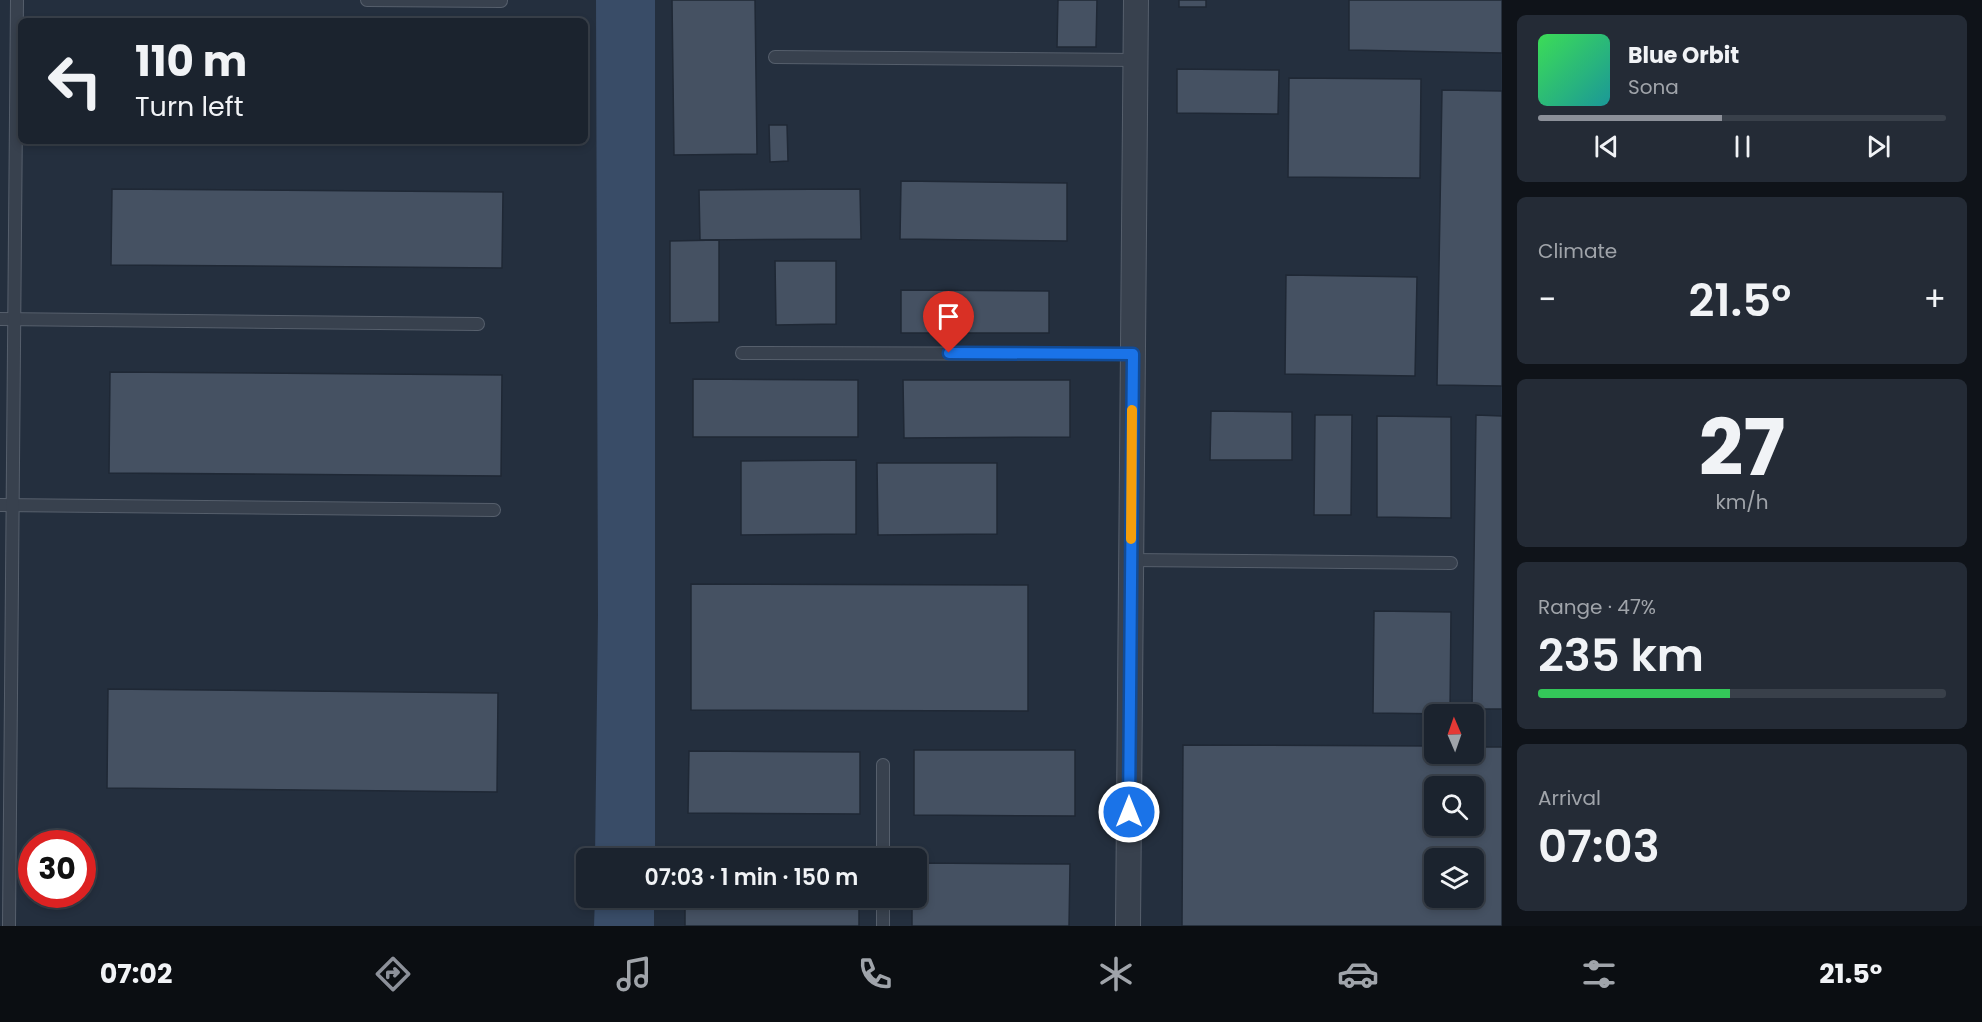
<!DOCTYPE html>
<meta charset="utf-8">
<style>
:root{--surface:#1b232e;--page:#242b36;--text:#f1f3f6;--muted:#a0a4aa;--line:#39404a;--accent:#8c9099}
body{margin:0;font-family:Poppins,sans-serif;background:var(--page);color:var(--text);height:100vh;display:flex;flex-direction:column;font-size:22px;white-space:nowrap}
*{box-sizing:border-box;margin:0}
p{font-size:20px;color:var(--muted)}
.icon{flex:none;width:33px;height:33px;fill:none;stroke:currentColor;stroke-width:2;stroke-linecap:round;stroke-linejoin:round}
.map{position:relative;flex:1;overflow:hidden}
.panel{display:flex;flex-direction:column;gap:15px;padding:15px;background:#0f1319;width:480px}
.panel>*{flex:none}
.hud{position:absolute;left:18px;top:18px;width:570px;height:126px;border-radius:9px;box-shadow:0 3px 9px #0003,0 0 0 2px var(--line);background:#1b232e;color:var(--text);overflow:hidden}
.needle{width:39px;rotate:358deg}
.fabs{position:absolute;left:1424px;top:704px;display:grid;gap:12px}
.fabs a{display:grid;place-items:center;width:60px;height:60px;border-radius:9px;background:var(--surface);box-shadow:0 3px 9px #0003,0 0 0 2px var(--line);font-size:30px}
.speed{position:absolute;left:18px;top:830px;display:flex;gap:12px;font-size:30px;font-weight:700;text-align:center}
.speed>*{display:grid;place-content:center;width:78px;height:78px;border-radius:50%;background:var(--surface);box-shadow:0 3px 9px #0003,0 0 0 2px var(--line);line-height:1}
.speed .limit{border:9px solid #d22;background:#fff;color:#111}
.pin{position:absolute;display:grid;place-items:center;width:51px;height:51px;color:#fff;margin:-62px -26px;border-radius:50% 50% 50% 0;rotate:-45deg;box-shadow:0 0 6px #0007}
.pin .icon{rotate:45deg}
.me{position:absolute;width:66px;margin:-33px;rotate:0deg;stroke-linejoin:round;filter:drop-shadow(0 0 4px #0008)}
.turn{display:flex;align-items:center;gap:21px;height:126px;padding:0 18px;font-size:27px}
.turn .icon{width:78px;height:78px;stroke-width:2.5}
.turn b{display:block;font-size:42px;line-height:51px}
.big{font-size:45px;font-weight:600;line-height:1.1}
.panel .tile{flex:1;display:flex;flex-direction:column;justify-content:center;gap:9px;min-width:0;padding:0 21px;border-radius:9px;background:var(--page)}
.panel .dial{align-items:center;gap:0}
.dial b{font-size:78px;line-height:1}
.song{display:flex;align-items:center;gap:18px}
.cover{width:72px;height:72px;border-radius:9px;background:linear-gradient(135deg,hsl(130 70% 55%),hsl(180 70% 35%))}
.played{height:6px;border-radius:3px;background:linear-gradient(90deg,var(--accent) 45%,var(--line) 45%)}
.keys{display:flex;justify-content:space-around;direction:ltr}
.heat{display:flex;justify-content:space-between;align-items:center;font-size:33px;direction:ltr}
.charge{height:9px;border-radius:4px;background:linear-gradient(90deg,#34c759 47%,var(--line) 0)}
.trip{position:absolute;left:576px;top:848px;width:351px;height:60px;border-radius:9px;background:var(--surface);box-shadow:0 3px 9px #0003,0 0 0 2px var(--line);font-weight:600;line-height:60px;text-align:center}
.dock{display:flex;height:96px;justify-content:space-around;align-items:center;background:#0b0e12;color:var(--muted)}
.dock .icon{width:42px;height:42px}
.dock .on{color:var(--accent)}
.dock b{font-size:27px;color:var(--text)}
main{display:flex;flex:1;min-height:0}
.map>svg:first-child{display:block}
</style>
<main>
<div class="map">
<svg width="1502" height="926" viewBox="0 0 1502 926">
<rect width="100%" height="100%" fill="#242f3e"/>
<g fill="#394c67">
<path d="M596 0H655V858H595L598 615Z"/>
<path d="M595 897H654V926H594Z"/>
</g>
<g fill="#455162" stroke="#1f2835" stroke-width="1.5" fill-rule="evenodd">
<path d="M672 0H755L757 154 674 155Z"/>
<path d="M1058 0H1097L1096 47H1057Z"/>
<rect x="1179" y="0" width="27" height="7"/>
<path d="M1349 0H1502V53L1349 50Z"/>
<path d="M1177 69 1279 70 1278 114 1177 113Z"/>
<path d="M1289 78 1421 79 1420 178 1288 177Z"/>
<path d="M1442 90 1502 91V386L1437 385Z"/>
<path d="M769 125H787L788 161 770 162Z"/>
<path d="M901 181 1067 183V241L900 239Z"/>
<path d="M112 189 503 192 502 268 111 265Z"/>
<path d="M860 189 861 239 700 240 699 190Z"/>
<path d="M719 240V322L670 323V241Z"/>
<path d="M775 261H836V324L776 325Z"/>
<path d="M1286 275 1417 277 1415 376 1285 374Z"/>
<path d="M901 290 1049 291V333H901Z"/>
<path d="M110 372 502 375 501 476 109 473Z"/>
<path d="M693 379 858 380V437H693Z"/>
<path d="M903 380H1070V437L904 438Z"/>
<path d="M1211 411 1292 412V460H1210Z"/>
<path d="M1315 415H1352L1351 515H1314Z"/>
<path d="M1476 415 1502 416V709H1472Z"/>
<path d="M1377 416 1451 417V518L1377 517Z"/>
<path d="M856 460V534L741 535V461Z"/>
<path d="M877 463H997V534L878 535Z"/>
<path d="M691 584 1028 585V711L691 710Z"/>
<path d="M1374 611 1451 612 1450 714 1373 713Z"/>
<path d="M108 689 498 693 497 792 107 788Z"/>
<path d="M1183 745 1434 746V753H1473V747H1502V926H1182ZM1434 786H1473V825H1434ZM1434 858H1473V897H1434Z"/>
<path d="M914 750H1075V816L914 815Z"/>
<path d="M689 751 860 752V814L688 813Z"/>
<path d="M916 863 1070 864 1069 926H912V897H916Z"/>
<rect x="685" y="897" width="174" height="29"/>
</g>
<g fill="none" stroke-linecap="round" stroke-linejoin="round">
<g stroke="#565f6c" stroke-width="14">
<g id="lane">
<path d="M367 0 501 1"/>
<path d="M775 57 1136 60"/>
<path d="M0 319 478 324"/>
<path d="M742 353 1133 354"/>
<path d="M0 505 494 510"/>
<path d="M1131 560 1451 563"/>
<path d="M883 765V858"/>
<path d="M883 897V926"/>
<path d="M9 926 17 0"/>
</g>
</g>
<g stroke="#565f6c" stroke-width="26">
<path id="street" d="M1128 926 1136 0"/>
</g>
<use href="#lane" stroke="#38414e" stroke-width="12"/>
<use href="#street" stroke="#38414e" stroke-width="24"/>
</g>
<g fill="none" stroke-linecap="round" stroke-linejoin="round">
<g stroke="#114b97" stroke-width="15">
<path id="route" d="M949 353 1133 354 1129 812"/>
</g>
<use href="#route" stroke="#1a73e8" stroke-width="10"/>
<path stroke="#f59e0b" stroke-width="10" d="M1131 539 1132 410"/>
</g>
</svg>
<div class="fabs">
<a><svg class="needle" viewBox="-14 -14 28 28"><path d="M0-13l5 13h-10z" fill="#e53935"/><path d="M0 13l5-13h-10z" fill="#a0a4aa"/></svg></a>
<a><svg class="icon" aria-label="search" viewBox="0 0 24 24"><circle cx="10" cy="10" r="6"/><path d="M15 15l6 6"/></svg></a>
<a><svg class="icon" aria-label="layers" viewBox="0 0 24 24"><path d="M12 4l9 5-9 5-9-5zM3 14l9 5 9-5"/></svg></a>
</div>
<div class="speed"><div class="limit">30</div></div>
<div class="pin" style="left:949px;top:353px;background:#d93025"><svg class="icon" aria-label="arrive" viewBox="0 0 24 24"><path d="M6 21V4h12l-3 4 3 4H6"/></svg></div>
<svg class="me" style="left:1129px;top:812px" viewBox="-20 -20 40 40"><circle r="17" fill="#1a73e8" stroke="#fff" stroke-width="3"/><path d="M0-11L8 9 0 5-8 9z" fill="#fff"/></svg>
<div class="trip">07:03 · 1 min · 150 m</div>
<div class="hud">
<div class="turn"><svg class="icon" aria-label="left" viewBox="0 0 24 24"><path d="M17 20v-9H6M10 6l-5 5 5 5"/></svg><div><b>110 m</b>Turn left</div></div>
</div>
</div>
<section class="panel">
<div class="tile">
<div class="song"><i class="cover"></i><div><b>Blue Orbit</b><p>Sona</p></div></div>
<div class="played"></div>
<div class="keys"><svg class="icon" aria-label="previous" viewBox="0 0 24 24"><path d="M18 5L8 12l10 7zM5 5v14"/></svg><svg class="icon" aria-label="pause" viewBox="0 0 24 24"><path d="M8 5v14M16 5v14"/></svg><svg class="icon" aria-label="next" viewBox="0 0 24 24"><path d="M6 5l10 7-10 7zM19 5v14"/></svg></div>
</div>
<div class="tile"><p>Climate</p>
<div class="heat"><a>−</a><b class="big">21.5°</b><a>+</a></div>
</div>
<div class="tile dial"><b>27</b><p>km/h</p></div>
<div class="tile"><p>Range · 47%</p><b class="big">235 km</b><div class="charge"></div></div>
<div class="tile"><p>Arrival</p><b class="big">07:03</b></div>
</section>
</main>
<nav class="dock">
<b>07:02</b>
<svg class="icon on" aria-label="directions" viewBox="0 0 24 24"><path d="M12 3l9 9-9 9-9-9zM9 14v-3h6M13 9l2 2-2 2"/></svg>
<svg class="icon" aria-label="music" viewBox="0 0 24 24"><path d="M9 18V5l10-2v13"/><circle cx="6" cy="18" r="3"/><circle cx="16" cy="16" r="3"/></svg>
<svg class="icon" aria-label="phone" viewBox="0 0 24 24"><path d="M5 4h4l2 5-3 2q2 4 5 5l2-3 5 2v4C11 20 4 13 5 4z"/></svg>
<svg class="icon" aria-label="climate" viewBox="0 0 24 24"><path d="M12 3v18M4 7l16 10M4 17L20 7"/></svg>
<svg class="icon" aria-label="car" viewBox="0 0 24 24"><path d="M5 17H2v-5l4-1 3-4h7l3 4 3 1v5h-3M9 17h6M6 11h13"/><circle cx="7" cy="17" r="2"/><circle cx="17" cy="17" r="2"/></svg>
<svg class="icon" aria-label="filters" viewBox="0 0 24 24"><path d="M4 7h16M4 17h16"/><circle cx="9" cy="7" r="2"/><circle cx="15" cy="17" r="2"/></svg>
<b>21.5°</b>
</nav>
